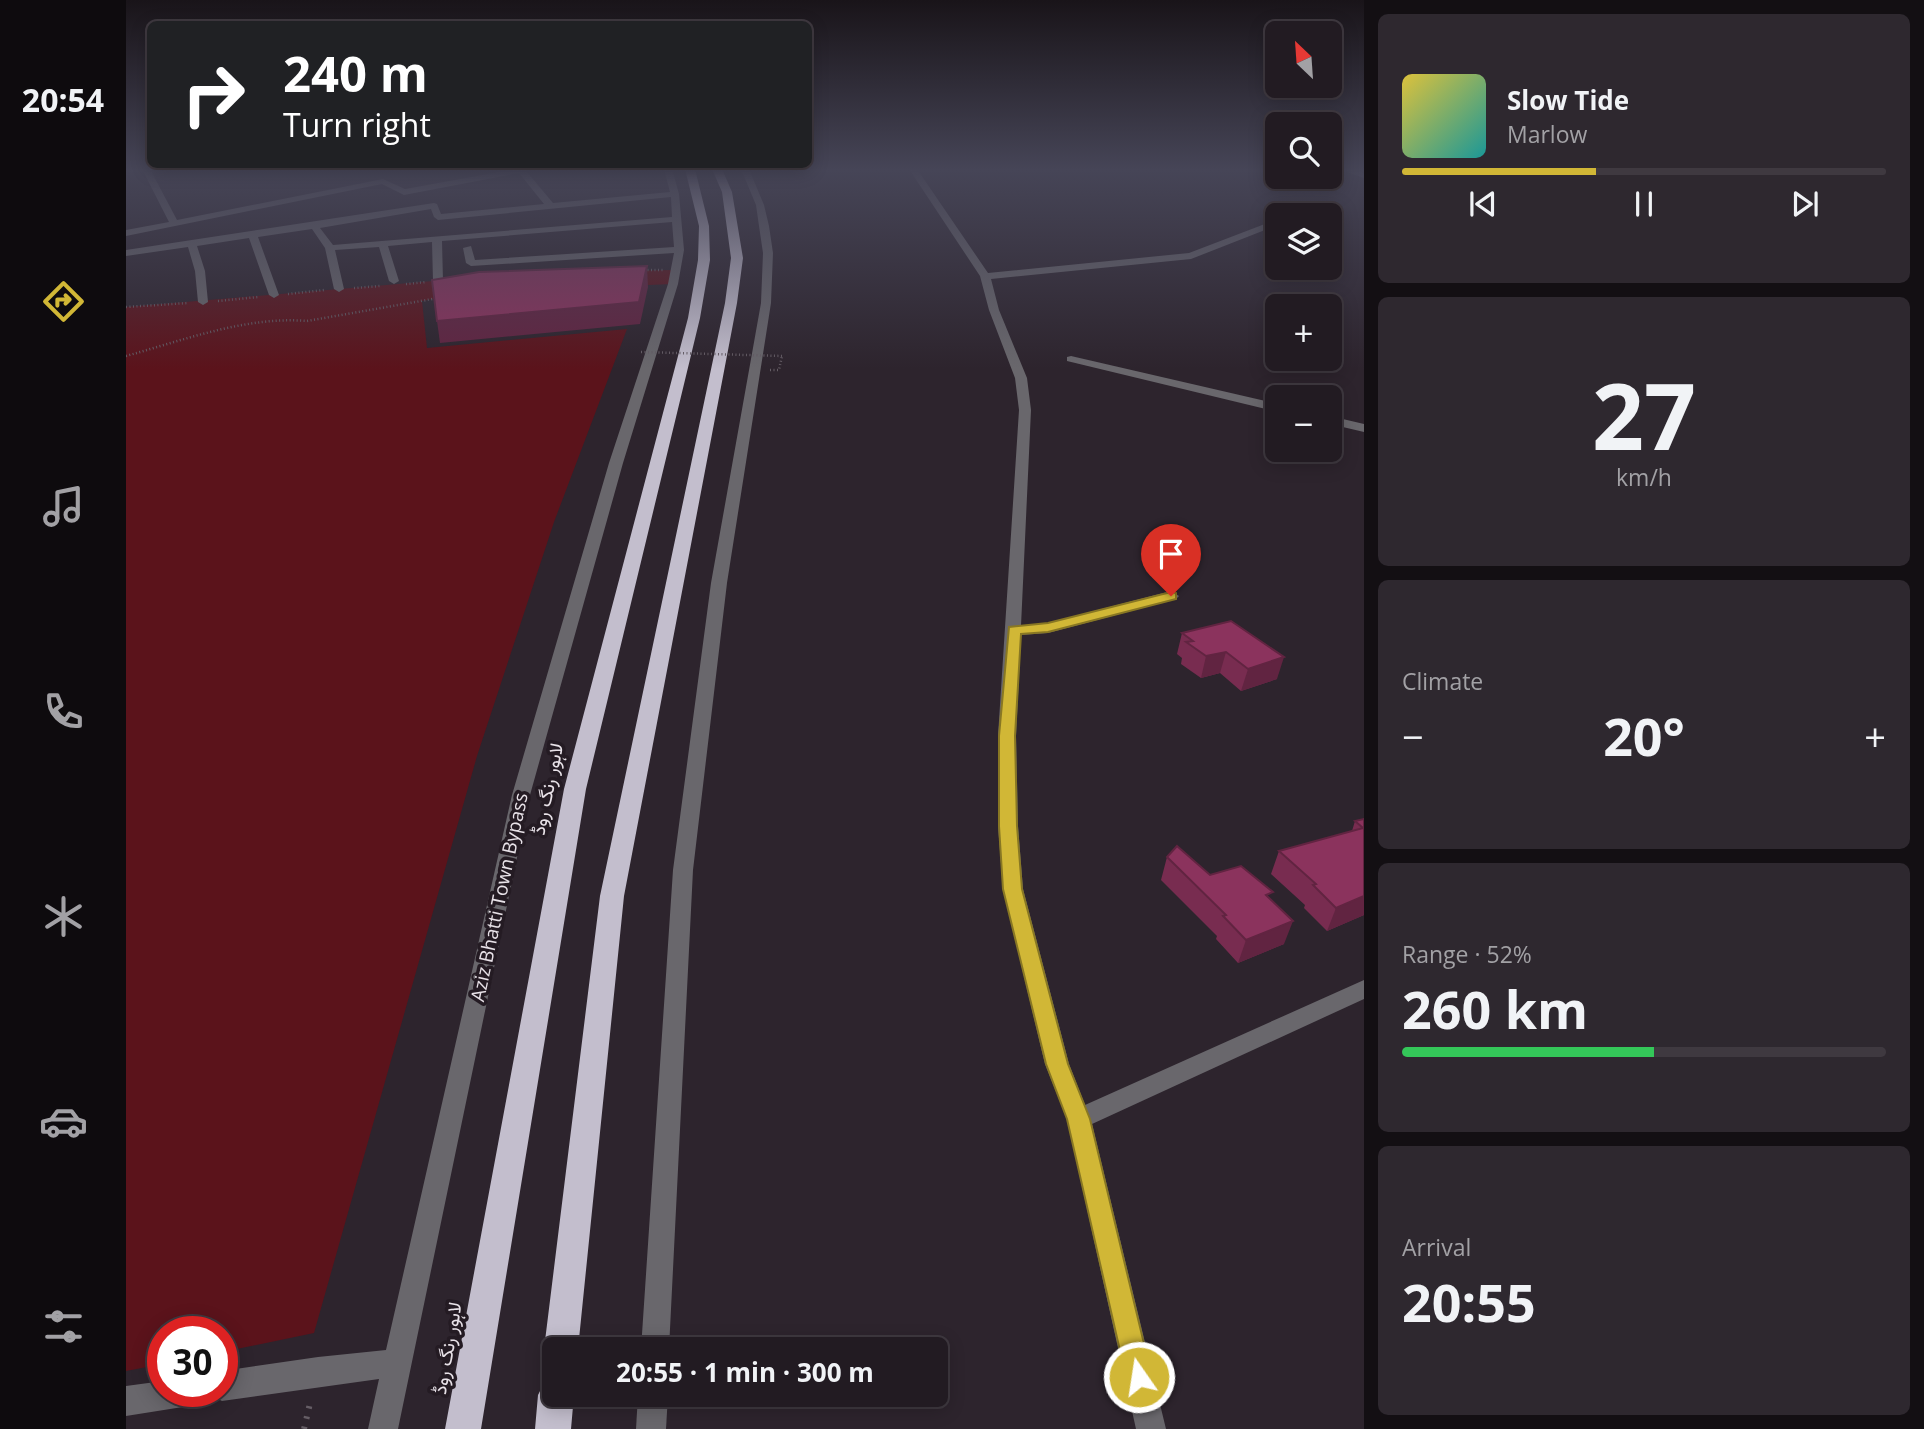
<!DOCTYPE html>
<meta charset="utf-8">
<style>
:root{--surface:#221b22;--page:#2e282f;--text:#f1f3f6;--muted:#a2a1a5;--line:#3f3940;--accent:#d1b736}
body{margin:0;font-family:"Open Sans",Vazirmatn,sans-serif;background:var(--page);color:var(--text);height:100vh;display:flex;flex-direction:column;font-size:26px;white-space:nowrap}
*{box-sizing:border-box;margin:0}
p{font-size:23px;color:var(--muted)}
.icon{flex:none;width:38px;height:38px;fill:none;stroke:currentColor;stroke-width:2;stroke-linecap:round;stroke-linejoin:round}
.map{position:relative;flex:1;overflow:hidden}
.panel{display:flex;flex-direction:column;gap:14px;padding:14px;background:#130f13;width:560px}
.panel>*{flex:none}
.top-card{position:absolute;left:21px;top:21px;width:665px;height:147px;border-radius:10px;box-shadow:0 4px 18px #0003,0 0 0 2px var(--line);background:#202124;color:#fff;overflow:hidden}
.needle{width:46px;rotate:335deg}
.tools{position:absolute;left:1139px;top:21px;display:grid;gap:14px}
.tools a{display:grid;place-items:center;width:77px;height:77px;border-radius:10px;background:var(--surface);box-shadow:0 4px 18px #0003,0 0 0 2px var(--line);font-size:35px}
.speed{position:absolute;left:21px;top:1316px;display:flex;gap:14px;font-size:35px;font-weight:700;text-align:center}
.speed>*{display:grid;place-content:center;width:91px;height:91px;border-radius:50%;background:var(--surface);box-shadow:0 4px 18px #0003,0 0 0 2px var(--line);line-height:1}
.speed .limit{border:10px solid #d22;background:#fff;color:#111}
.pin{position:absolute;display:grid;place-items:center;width:60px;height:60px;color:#fff;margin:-72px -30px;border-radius:50% 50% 50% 0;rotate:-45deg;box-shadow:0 0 7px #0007}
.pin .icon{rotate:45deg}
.me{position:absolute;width:77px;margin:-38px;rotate:347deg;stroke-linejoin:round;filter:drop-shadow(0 0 5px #0008)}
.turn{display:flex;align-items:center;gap:24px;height:147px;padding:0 21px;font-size:32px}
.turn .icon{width:91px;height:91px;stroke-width:2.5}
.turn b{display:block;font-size:49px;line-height:60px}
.big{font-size:52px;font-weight:700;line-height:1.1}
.panel .widget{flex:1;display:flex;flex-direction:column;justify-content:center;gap:10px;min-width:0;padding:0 24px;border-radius:10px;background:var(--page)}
.panel .dial{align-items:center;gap:0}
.dial b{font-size:91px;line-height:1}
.song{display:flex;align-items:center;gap:21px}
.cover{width:84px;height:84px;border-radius:10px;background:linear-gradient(135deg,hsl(50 70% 55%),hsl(180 70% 35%))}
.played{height:7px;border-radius:4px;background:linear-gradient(90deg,var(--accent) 40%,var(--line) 40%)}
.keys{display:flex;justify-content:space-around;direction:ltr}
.heat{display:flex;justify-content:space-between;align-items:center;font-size:38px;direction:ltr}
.charge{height:10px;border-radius:5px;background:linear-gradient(90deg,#34c759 52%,var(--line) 0)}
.trip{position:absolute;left:416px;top:1337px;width:406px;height:70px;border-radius:10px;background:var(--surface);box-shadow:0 4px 18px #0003,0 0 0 2px var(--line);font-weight:700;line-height:70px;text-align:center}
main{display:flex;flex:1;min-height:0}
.tab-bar{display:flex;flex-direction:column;width:126px;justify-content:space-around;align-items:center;background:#0e0b0e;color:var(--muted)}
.tab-bar .icon{width:49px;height:49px}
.tab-bar .active{color:var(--accent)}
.tab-bar b{font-size:32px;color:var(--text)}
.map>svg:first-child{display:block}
</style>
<main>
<nav class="tab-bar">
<b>20:54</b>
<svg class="icon active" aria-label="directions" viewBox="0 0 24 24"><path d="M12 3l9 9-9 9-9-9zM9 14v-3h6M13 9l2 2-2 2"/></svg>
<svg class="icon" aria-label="music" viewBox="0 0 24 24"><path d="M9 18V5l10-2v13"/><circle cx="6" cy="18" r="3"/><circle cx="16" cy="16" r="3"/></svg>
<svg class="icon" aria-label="phone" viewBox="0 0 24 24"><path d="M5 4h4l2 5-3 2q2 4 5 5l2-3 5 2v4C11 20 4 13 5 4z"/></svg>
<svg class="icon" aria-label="climate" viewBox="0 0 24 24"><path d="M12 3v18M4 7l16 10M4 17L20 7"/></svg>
<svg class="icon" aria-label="car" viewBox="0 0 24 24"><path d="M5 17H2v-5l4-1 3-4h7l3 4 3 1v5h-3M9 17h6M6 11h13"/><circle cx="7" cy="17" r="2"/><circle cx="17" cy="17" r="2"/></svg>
<svg class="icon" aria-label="filters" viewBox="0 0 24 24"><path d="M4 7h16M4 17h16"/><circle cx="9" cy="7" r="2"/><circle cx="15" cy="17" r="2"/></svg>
</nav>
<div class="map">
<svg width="1238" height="1429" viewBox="0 0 1238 1429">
<rect width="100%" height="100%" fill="#2d242d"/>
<path fill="#5b131b" d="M548 270 547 284 348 292 296 301 301 348 501 329 428 522 351 756 188 1333 96 1352V1332H37V1364L0 1371V307L414 272Z"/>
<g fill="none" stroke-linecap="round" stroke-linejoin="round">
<g stroke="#655d65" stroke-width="2.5" stroke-dasharray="1 2.5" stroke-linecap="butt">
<path d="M518 270H537"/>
<path d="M280 284 300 282"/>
<path d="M228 288 254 286"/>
<path d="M162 294 198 290"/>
<path d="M92 301 132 297"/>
<path d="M0 307 62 303"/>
<path d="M0 356C58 340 121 316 181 321L312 298"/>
<path d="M644 370H653L656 356"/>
</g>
<path stroke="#655d65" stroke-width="6" stroke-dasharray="2.5 8" stroke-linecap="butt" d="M178 1429 185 1399"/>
<g fill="#69676c" fill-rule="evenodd">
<path d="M16 169H24L51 220 257 179 279 189 390 169H405L401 172 427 203 544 192 538 169H546L553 194 558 250 552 284 497 463 404 795 272 1429H242L253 1379 96 1401 86 1396 84 1391H96V1371L192 1357 260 1350 386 795 483 463 542 284 548 253 345 266 340 263 337 248 345 246 349 260 548 247 546 222 316 241 317 281 312 284 307 281 306 242 262 246 273 281 268 284 263 281 253 247 209 250 218 289 213 292 208 289 199 248 186 229 132 237 153 295 148 298 143 295 123 238 71 246 79 271 82 302 77 305 72 302 69 271 62 247 0 256V250L308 203 311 204 315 214 418 204 393 173 278 195 256 184 0 236V230L43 222ZM545 197 546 217 207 245 194 228 305 209 308 217 312 220Z"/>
<path d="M615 169H623L638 205 643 226 647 253 645 303 601 583 567 870 543 1349H515L547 870 585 583 635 303 637 253 633 226 630 205Z"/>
<path d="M783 169H791L862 273 1063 253 1152 219V225L1065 259 865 279 873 310 901 378 905 410 895 626 922 623 1045 591 1053 596 1050 599 922 633 895 635 890 736 892 826 897 889 943 1064 959 1105 1238 980V999L966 1124 1040 1429H1010L941 1119 919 1064 877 889 872 826V736L893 410 889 378 863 310 854 276Z"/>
<path d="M1213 169H1224L1238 173V178Z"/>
<path d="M945 356 1152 404V412L941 361V357Z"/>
<path d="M1204 416 1238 424V432L1204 424Z"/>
<path d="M37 1381V1391H77L73 1401 63 1406 0 1416V1386Z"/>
<path d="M512 1395H542L540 1429H510Z"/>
</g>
<g fill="#c3becd" fill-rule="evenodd">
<path d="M559 169H569L583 226 584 260 574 318 460 789 355 1429H319L438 789 562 318 572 260 573 226Z"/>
<path d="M586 169H596L606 192 617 258 611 303 498 896 452 1349H429V1363L423 1361 418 1349 474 896 599 303 605 258 596 192Z"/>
<path d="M429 1378V1395H448L445 1429H409L412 1395 418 1383Z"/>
</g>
<path stroke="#655d65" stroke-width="2.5" stroke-dasharray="1 2.5" stroke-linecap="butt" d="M515 352 656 356"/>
</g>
<g fill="#782c50">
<path d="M1105 621 1151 679 1115 691 1094 673 1075 678 1055 664 1056 658 1051 654 1056 633Z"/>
<path d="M1238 819V915L1201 931 1178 908 1179 905 1145 874 1153 851 1226 831 1229 821Z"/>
<path d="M1041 857 1144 899 1158 944 1112 963 1090 939 1091 936 1035 880Z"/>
</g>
<g fill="#612441">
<path d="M521 266 522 287 514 324 314 343 311 321Z"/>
<path d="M1100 652 1094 673 1075 678 1080 656Z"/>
<path d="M1158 657 1151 679 1115 691 1122 669Z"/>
<path d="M1238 896V915L1201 931 1210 908Z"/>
<path d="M1167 921 1158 944 1112 963 1120 940Z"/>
</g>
<g fill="#8b335d" stroke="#612441" stroke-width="2">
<path d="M521 266 513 302 311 321 306 280 353 272Z"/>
<path d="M1105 621 1158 657 1122 669 1100 652 1080 656 1060 642 1067 641 1056 633Z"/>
<path d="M1238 819V896L1210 908 1187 885 1190 884 1153 851 1237 828 1229 821Z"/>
<path d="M1051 846 1084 875 1115 866 1147 892 1140 895 1167 921 1120 940 1097 916 1100 915 1041 857Z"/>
</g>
<linearGradient id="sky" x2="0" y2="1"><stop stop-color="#191419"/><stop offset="0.46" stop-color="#464557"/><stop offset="1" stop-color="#464557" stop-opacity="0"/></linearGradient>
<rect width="1238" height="369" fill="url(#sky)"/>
<path fill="#d1b736" stroke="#887723" stroke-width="2" d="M1045 592 1050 593V599L922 632 895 634 889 736 891 826 896 889 942 1064 964 1119 1026 1377 1022 1387 1013 1390 1003 1387 1000 1377 941 1119 920 1064 877 889 873 826V736L883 627 922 623Z"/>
<g text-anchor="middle" stroke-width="7" stroke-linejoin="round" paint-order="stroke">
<g font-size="19" fill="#e8e2e8" stroke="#241b23">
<text transform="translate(421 789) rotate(-78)" y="7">لاہور رنگ روڈ</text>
<text transform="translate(373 897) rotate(-78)" y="7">Aziz Bhatti Town Bypass</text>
<text transform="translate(321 1348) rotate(-80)" y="7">لاہور رنگ روڈ</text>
</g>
</g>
</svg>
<div class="tools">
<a><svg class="needle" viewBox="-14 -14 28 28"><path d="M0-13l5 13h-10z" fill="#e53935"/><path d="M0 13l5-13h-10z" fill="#a2a1a5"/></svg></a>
<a><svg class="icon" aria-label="search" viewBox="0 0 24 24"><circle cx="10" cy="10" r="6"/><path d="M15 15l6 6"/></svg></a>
<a><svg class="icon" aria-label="layers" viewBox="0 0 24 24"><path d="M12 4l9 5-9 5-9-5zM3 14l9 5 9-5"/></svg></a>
<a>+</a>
<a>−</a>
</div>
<div class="speed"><div class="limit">30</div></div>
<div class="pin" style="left:1045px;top:596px;background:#d93025"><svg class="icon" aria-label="arrive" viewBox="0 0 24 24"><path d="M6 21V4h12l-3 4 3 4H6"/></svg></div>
<svg class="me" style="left:1013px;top:1377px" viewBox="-20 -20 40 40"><circle r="17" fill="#d1b736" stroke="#fff" stroke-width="3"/><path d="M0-11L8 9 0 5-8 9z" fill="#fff"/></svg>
<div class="trip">20:55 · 1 min · 300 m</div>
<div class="top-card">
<div class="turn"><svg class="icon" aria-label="right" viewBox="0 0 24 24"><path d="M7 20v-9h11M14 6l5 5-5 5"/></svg><div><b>240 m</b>Turn right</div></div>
</div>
</div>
<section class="panel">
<div class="widget">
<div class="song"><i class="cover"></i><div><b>Slow Tide</b><p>Marlow</p></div></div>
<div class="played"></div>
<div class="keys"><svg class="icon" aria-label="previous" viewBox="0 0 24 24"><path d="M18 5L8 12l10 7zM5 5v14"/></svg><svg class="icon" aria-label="pause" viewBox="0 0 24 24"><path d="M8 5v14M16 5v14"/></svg><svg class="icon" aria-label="next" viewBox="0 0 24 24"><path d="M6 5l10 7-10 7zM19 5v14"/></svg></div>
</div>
<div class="widget dial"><b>27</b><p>km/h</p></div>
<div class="widget"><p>Climate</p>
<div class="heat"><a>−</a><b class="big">20°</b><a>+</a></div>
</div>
<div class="widget"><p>Range · 52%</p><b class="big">260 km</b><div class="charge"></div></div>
<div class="widget"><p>Arrival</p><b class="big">20:55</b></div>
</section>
</main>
